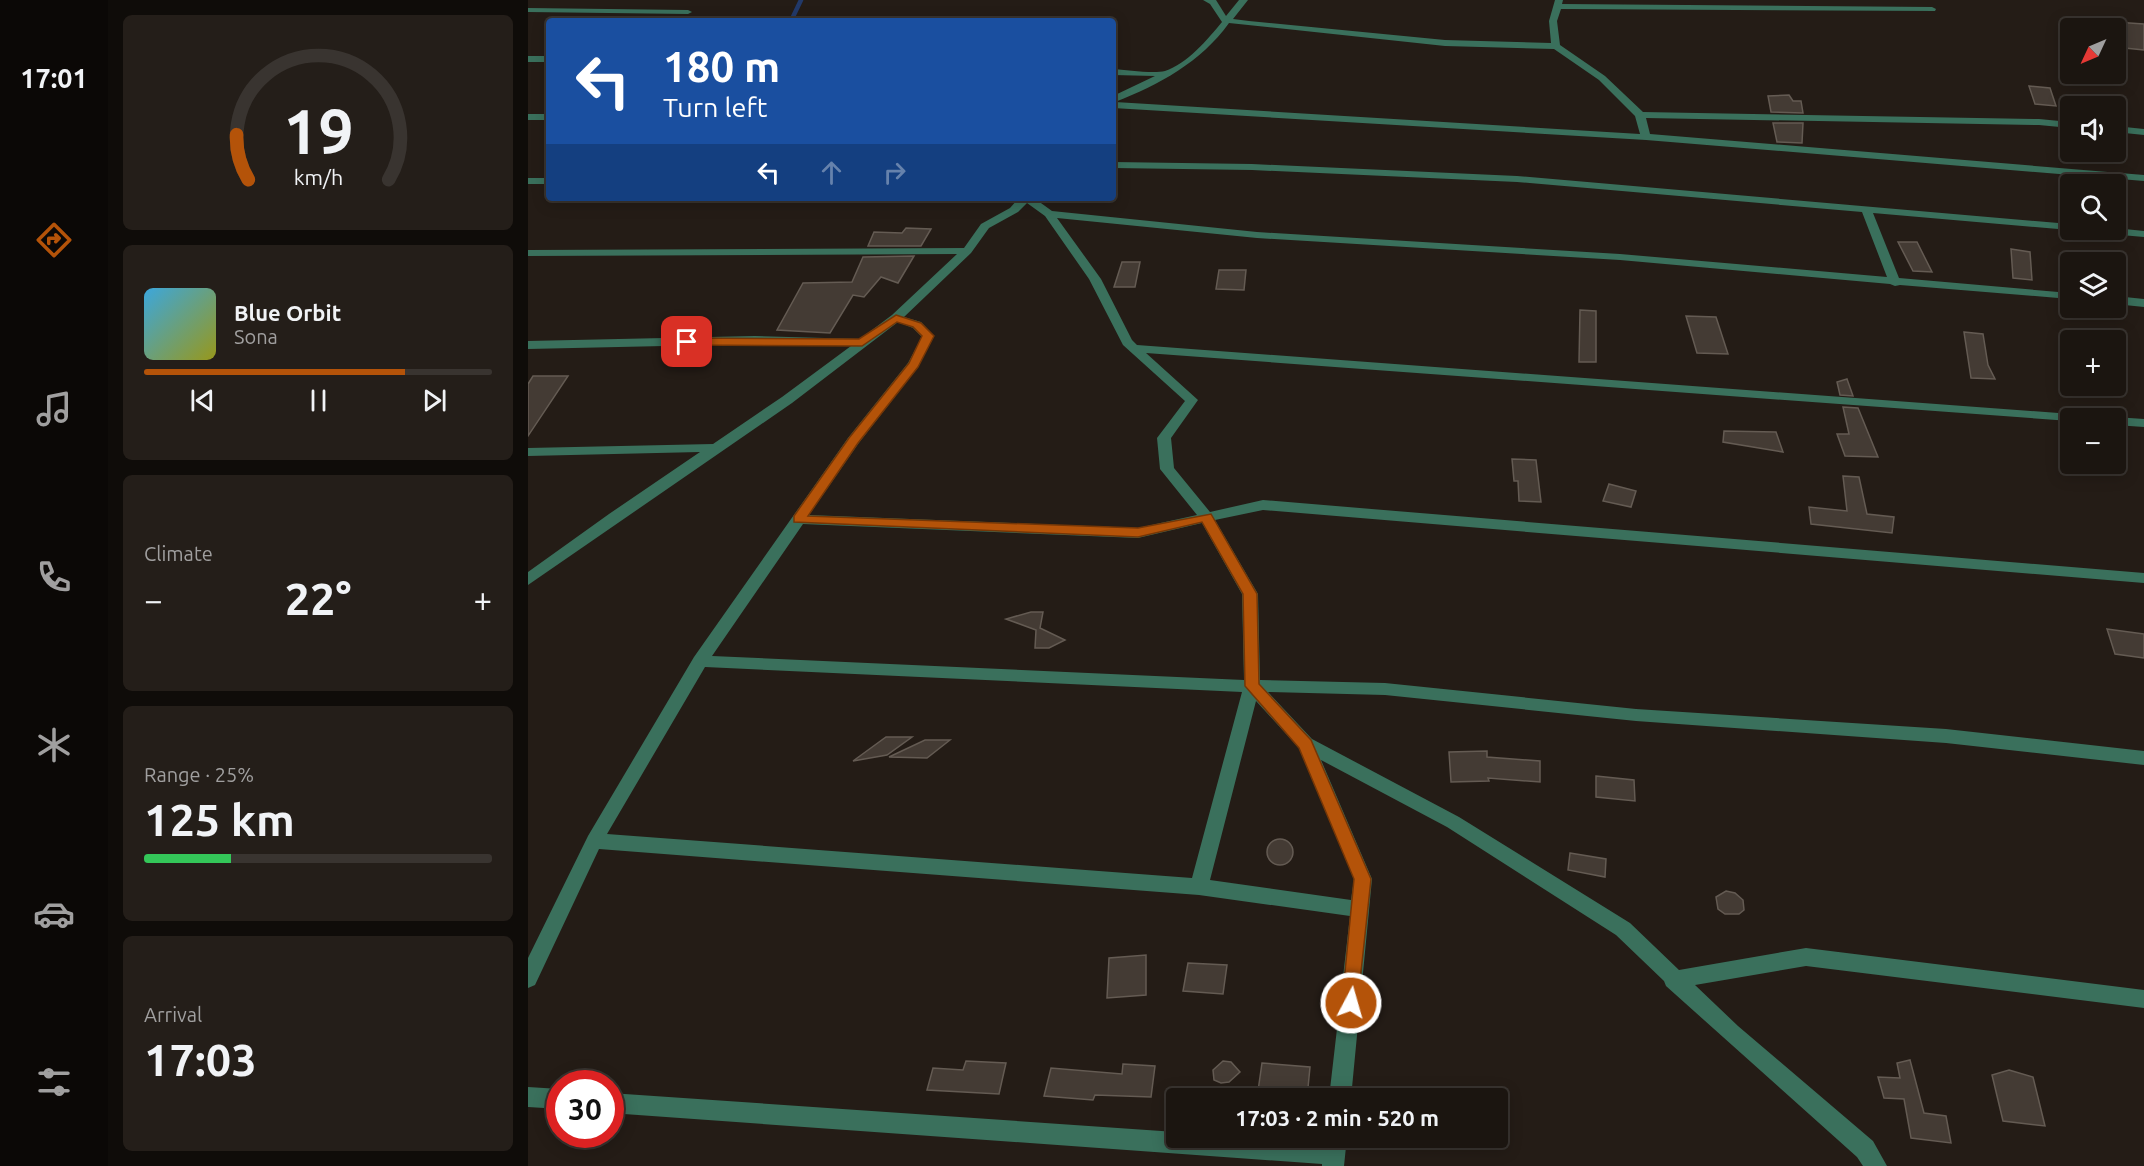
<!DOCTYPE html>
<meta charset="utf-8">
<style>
:root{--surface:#1b1510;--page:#241e19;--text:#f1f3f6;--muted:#a09f9f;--line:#393430;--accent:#b45309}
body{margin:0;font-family:Ubuntu,sans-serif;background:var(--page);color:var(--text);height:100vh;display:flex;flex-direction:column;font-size:22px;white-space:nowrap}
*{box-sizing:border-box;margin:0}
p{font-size:20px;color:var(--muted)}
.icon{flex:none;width:33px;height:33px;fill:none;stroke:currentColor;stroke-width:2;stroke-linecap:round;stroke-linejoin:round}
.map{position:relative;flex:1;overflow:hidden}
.side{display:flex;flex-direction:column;gap:15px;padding:15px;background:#0f0c09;width:420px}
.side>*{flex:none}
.hud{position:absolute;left:18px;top:18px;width:570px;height:183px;border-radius:6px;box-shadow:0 3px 15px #0003,0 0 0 2px var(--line);background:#1a4fa0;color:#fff;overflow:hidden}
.needle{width:39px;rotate:226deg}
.controls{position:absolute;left:1532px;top:18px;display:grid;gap:12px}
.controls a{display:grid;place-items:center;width:66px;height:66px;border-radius:6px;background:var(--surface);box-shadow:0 3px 15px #0003,0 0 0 2px var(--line);font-size:30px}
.speed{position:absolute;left:18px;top:1070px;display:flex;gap:12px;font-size:30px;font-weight:700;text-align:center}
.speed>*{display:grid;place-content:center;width:78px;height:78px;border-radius:50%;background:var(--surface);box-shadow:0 3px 15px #0003,0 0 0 2px var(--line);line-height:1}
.speed .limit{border:9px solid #d22;background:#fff;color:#111}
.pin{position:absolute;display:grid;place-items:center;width:51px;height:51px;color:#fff;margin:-26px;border-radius:12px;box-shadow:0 3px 9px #0006}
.me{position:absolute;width:66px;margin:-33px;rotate:6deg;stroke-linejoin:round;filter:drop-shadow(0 0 4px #0008)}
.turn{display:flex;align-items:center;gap:21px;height:126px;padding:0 18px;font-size:27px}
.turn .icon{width:78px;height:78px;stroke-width:2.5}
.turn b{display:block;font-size:42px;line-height:51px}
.lanes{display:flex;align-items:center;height:57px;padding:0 18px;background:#0003;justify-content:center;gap:30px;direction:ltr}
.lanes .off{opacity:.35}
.big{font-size:45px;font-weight:700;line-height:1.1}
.side .tile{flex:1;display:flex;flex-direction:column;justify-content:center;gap:9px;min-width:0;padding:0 21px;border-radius:9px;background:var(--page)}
.side .dial{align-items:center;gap:0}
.dial svg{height:156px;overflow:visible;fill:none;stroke:var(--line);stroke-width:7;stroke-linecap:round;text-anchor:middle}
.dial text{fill:var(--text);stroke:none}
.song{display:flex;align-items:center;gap:18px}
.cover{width:72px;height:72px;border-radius:9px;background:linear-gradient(135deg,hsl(200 70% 55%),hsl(60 70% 35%))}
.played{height:6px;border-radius:3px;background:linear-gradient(90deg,var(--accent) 75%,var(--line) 75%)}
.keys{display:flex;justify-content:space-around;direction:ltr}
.heat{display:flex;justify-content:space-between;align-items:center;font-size:33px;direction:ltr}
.charge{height:9px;border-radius:4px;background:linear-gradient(90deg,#34c759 25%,var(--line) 0)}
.trip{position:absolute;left:638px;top:1088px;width:342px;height:60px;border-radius:6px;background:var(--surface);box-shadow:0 3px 15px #0003,0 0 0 2px var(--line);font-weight:700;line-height:60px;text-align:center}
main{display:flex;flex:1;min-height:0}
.menu{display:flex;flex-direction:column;width:108px;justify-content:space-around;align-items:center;background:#0b0806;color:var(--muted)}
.menu .icon{width:42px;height:42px}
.menu .on{color:var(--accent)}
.menu b{font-size:27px;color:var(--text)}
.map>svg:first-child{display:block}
</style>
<main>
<nav class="menu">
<b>17:01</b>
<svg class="icon on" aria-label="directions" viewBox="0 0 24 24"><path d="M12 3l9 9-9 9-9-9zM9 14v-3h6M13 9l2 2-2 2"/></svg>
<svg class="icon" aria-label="music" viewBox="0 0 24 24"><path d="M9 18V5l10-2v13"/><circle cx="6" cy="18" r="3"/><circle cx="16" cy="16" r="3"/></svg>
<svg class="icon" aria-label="phone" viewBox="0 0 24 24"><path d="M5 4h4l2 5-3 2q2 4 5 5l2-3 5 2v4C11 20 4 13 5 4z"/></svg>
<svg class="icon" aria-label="climate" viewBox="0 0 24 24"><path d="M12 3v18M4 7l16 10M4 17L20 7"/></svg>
<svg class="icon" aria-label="car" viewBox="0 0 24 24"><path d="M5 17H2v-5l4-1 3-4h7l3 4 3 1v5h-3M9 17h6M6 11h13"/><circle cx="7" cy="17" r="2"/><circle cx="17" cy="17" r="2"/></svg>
<svg class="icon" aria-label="filters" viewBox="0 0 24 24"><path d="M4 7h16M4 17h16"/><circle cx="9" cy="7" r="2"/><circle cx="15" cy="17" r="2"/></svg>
</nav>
<section class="side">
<div class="tile dial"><svg viewBox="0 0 100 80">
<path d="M14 69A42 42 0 1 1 86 69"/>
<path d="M14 69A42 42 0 0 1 8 46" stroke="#b45309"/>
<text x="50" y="56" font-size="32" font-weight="700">19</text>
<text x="50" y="72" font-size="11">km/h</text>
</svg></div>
<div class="tile">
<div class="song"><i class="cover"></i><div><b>Blue Orbit</b><p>Sona</p></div></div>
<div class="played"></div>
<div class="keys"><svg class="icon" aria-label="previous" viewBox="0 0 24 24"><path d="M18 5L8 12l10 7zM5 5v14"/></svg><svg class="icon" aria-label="pause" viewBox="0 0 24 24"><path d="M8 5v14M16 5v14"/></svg><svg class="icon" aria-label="next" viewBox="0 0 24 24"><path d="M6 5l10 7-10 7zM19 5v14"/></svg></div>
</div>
<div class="tile"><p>Climate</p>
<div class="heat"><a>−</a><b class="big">22°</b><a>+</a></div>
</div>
<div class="tile"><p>Range · 25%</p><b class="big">125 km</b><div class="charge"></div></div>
<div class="tile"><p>Arrival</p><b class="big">17:03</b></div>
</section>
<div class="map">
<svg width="1616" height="1166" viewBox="0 0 1616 1166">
<rect width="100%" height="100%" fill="#241c16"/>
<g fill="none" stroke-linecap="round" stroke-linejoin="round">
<path stroke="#223969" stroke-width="4.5" d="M263 21 273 0"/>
</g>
<g fill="#443b34" stroke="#645b53" stroke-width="1.5">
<path d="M1587 22 1616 24V50L1587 47Z"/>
<path d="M1501 86 1522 88 1528 106 1507 104Z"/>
<path d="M1261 95 1265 101H1273L1275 113 1243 112 1240 96Z"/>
<path d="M1245 123H1275L1274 143 1249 142Z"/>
<path d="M378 228 403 229 393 246H340L346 232 374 233Z"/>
<path d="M1370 242H1389L1404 272 1385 271Z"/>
<path d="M1483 249 1502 252 1504 280 1485 278Z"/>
<path d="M386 256 370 283 353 277 336 297 325 295 302 333 249 330 275 283 324 282 335 257Z"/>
<path d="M594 262H612L607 287H586Z"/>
<path d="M691 270H718L716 290 688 289Z"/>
<path d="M1052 310 1068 311V362H1051Z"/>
<path d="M1158 316 1188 317 1200 354 1169 353Z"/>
<path d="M1436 332 1455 334 1460 365 1467 379 1443 378Z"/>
<path d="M5 376H40L0 436V384Z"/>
<path d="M1319 379 1325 396 1312 395 1309 382Z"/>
<path d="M1315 407 1330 408 1350 457 1317 456 1309 434H1321Z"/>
<path d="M1196 431 1248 432 1255 452 1195 442Z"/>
<path d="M984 459 1008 460 1013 502 991 501 990 481H986Z"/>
<path d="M1315 476 1331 477 1339 514 1366 517 1364 533 1283 524 1281 507 1319 511Z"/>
<path d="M1081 484 1108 491 1103 507 1075 501Z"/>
<path d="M503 612H515L512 628 537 640 521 648H507L508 630 478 619Z"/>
<path d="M1579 629 1616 634V658L1587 654Z"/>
<path d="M358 737H384L359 755 325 761Z"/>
<path d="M422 740 399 758 361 757 397 740Z"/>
<path d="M959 751V757L1012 761V782L960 778 961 781 923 782 921 752Z"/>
<path d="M1068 776 1106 780 1107 801 1068 797Z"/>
<circle cx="752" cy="852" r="13"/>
<path d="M1042 853 1078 859 1077 877 1040 870Z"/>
<path d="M1198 891 1207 893 1215 900 1216 910 1211 914H1197L1190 909 1188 897Z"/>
<path d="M618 955V995L579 998 581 958Z"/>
<path d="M660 963 699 965 695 994 655 991Z"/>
<path d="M1382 1060 1396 1113 1418 1116 1423 1143 1383 1138 1376 1099 1356 1098 1350 1077 1372 1078 1369 1063Z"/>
<path d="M438 1061 478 1063 471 1094 399 1090 405 1068 435 1070Z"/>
<path d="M695 1061 703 1062 712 1072 701 1082 693 1083 686 1080 685 1070Z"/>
<path d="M734 1063 782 1067 779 1098H729Z"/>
<path d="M595 1064 627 1066 623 1097 567 1095 565 1100 516 1096 523 1068 594 1074Z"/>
<path d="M1481 1070 1505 1077 1517 1126 1475 1121 1464 1075Z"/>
</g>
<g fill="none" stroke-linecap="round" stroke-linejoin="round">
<g fill="#3a705c" fill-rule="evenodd">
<path d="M675 0H688L698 16 711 0H720L705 19 721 21 917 40 1023 43 1021 21 1027 0H1035L1034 4 1404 7 1408 9 1407 11 1033 9 1029 21 1032 45 1077 76 1115 112 1511 119 1542 122V128L1511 125 1118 118 1122 134 1616 175V181L1118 140 585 108V96L627 76 585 75V69C598 70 626 74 637 71 659 64 680 39 694 22L682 4ZM701 23 917 46 1026 49 1071 80 1107 116 1112 134 587 102C631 85 673 62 701 23Z"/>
<path d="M0 8 160 10 164 12 160 14 0 12Z"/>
<rect x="0" y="56" width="21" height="6"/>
<rect x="0" y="114" width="21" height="6"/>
<path d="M1587 126 1616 129V135L1587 132Z"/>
<path d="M585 162 724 164 989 176 1542 224V230H1545H1542L1345 213 1371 278 1542 293V299L1372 285 1367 286 1362 284 1092 260 729 238 529 218 573 279 604 340 609 345 1557 415 1558 418H1542V421L618 353 670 400 643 438 646 468 682 512 735 500 1616 573V583L735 510 687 520 730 594 732 680 857 683 1108 709 1418 729 1616 751V765L1418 743 1108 721 857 695 740 692 784 739 931 817 1102 923 1151 970 1278 948 1616 990V1008L1278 966 1167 985 1210 1026 1345 1141 1359 1166H1335L1329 1157 1138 986 1136 981 1088 935 919 827 793 760 844 879 823 1098H801L822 916 671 895 71 849 7 985 0 988V958L60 836 166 657 320 438 380 363 394 337 385 328 370 322 264 403 0 585V572L81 514 172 452 0 456V448L185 444 254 397 323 346 227 344 0 349V341L227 336 332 339 364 315 429 254 0 256V250L436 248 453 224 482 208 491 198H506L524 211 729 232 1092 254 1359 277 1334 212 989 182 724 170 585 168ZM499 203 517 216 561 279 595 345 657 401 629 438 632 469 669 515 610 528 281 515 330 444 390 367 406 336 393 322 376 317 443 253 461 228 490 212ZM674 523 714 594 716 680 184 656 275 524 610 538ZM177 667 714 692 664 878 79 834ZM728 701 771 748 826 879 823 900 682 880Z"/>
<rect x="0" y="178" width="21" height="6"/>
<path d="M1587 228 1616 231V237L1570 233 1565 230Z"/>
<path d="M1587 296 1616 299V307L1587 304Z"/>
<path d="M1587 417 1616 419V427L1587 425V418H1582Z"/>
<path d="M0 1087 32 1089V1109L0 1107Z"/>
<path d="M82 1093 648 1132V1137H718L797 1142V1137H819L816 1166H794V1164L82 1113Z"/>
</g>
</g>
<path fill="#b45309" stroke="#753606" stroke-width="1.5" d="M368 315 393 323 406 336 390 367 330 443 280 516 610 528 683 514 729 594 731 684 783 740 843 879 829 1009 823 1012 816 1009 814 1003 826 879 771 748 717 686 715 594 674 522 610 537 266 522V516L321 438 381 363 394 336 385 327 369 322 334 346 159 345 154 342 159 338 331 339Z"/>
</svg>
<div class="controls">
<a><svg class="needle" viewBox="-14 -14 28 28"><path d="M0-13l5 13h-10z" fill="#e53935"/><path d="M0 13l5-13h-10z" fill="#a09f9f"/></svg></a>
<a><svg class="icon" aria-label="sound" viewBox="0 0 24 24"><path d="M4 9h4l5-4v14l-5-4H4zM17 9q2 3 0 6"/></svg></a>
<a><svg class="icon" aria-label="search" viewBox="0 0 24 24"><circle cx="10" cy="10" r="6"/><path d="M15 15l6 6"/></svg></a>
<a><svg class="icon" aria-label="layers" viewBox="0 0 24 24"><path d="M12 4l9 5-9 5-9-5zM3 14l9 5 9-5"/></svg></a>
<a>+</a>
<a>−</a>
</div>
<div class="speed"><div class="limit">30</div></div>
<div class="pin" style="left:159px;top:342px;background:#d93025"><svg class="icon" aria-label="arrive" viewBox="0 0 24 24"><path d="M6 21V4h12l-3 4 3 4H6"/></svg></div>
<svg class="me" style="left:823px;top:1003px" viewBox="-20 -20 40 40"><circle r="17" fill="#b45309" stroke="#fff" stroke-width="3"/><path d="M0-11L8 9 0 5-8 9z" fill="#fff"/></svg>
<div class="trip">17:03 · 2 min · 520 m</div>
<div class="hud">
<div class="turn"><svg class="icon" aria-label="left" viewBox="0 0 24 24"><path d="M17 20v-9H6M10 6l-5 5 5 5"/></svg><div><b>180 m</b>Turn left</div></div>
<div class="lanes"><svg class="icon" aria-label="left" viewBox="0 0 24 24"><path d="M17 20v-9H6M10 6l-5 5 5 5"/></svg><svg class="icon off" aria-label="ahead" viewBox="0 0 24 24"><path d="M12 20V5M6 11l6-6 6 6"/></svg><svg class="icon off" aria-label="right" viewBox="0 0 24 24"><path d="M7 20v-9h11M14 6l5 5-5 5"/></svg></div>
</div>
</div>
</main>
